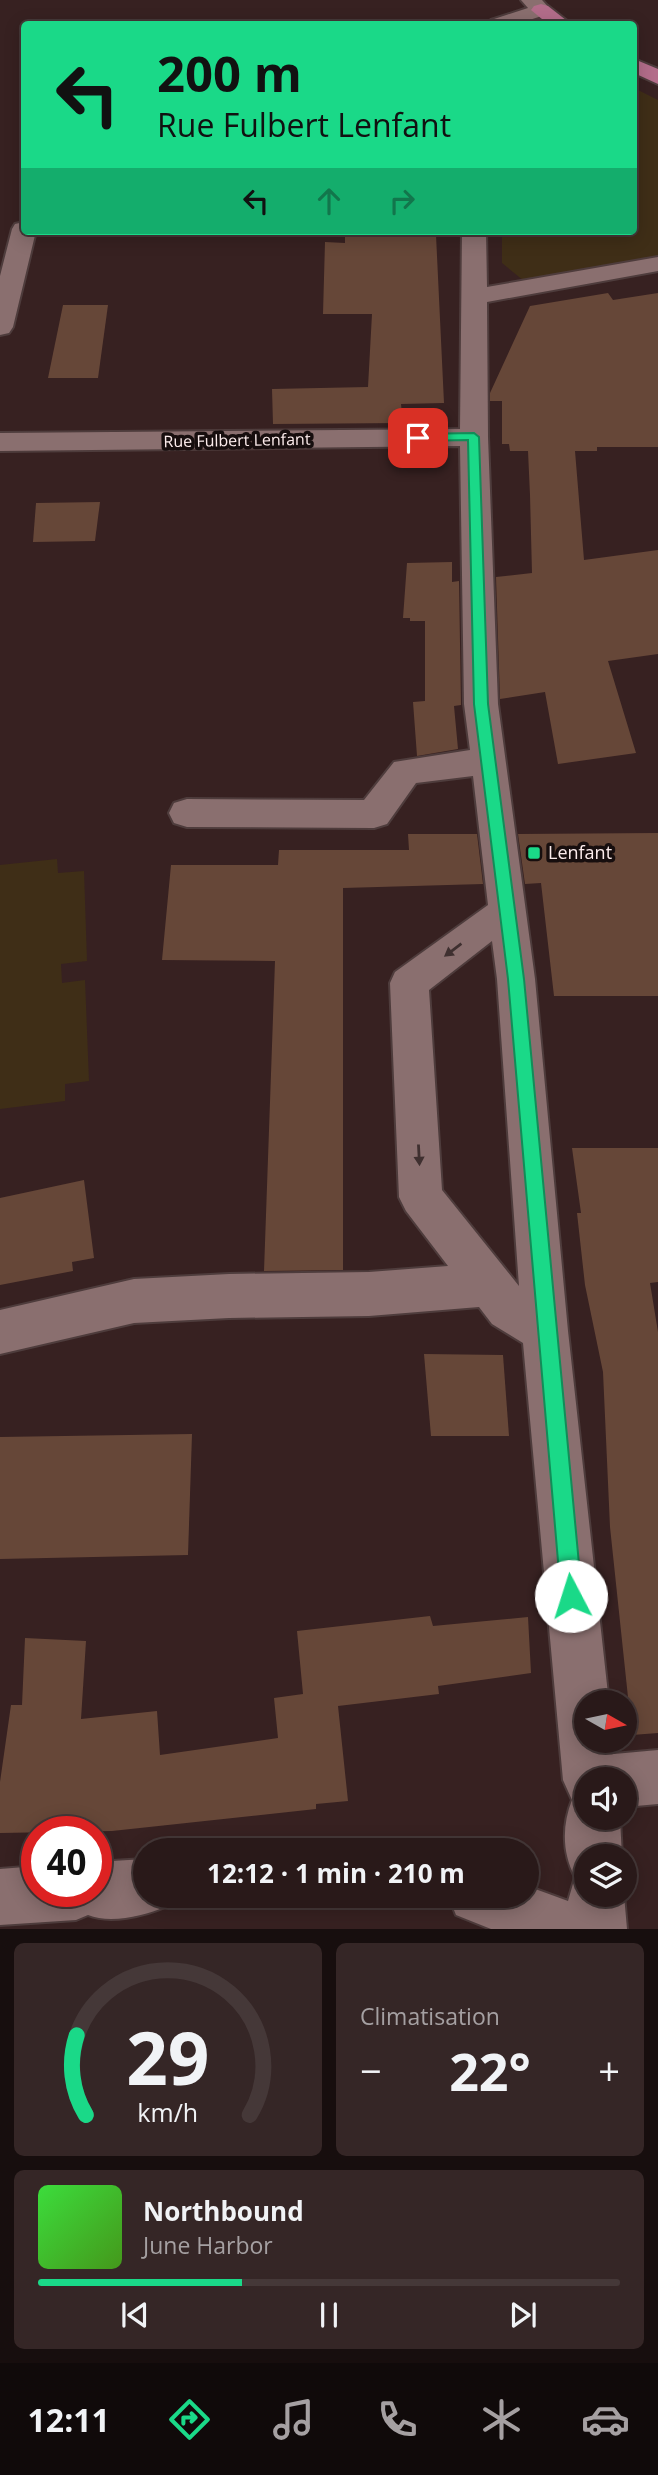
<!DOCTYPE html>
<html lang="fr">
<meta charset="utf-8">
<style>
:root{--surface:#291919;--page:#352626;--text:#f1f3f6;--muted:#a5a0a2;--line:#453838;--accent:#1ad988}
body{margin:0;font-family:"Open Sans",sans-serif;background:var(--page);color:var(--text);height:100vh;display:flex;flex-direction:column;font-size:26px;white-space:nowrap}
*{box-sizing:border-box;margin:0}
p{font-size:23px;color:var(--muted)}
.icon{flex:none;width:38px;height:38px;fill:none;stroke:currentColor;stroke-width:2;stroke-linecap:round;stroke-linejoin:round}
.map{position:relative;height:1929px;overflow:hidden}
.panel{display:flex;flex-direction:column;gap:14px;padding:14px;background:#170e0e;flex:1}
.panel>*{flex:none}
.banner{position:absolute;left:21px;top:21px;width:616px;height:214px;border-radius:7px;box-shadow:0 4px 18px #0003,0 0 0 2px var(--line);background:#1ad988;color:#111;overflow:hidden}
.needle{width:46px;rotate:99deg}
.fabs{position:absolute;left:574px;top:1690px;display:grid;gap:14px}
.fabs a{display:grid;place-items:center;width:63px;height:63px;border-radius:50%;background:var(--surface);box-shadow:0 4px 18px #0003,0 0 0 2px var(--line);font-size:35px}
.speed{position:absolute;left:21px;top:1816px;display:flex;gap:14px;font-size:35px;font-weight:700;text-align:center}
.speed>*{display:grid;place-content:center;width:91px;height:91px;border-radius:50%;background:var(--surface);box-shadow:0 4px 18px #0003,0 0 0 2px var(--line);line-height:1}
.speed .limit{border:10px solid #d22;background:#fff;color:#111}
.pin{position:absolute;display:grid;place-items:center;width:60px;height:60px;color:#fff;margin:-30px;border-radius:14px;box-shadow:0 4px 10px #0006}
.me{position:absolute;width:77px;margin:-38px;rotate:355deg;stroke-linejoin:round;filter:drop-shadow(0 0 5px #0008)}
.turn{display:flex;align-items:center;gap:24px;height:147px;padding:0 21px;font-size:32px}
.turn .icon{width:91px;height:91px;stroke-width:2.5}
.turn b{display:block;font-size:49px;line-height:60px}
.lanes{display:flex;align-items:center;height:66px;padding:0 21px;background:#0003;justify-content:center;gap:35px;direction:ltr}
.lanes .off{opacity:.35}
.big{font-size:52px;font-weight:700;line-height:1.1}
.panel .tile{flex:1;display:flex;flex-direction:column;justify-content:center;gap:10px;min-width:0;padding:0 24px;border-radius:10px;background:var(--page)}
.panel .dial{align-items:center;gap:0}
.dial svg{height:182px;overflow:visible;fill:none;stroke:var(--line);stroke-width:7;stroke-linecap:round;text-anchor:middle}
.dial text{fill:var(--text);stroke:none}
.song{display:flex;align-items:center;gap:21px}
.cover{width:84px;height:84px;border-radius:10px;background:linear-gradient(135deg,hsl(120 70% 55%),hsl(100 70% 35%))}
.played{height:7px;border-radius:4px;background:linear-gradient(90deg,var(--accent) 35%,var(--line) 35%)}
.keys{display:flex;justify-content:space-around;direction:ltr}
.heat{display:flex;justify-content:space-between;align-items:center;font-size:38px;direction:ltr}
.panel .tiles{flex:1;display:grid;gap:14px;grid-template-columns:1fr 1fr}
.tile:last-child{grid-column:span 2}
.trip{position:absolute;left:133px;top:1838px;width:406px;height:70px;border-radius:35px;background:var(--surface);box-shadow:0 4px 18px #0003,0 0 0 2px var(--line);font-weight:700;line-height:70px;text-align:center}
.menu{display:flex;height:112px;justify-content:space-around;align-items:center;background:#100a0a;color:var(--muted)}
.menu .icon{width:49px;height:49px}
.menu .active{color:var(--accent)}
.menu b{font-size:32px;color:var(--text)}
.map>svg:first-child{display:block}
</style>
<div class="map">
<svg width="658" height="1929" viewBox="0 0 658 1929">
<rect width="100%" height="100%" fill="#372121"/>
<g fill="#3f2e17">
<path d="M634 88 658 100V258L524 281 502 263V231H634Z"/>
<path d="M57 859 58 873 84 871 87 961 61 964 62 983 85 980 89 1081 65 1084V1101L0 1109V865Z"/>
</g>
<g fill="#664738">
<path d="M345 235H411L412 237 436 235 444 403 401 404 403 423 273 424 272 389 368 387 372 314H323L325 242 345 243Z"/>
<path d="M608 293 613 300 658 293V447H597V451H575L584 560 658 550V654L608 661 636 753 558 764 545 692 500 699 496 577 532 573 530 495 528 451H510L509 444H502V401H490V393L530 306Z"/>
<path d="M63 305H108L98 378H48Z"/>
<path d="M100 502 95 541 33 542 36 503Z"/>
<path d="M452 562V582L459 581 461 705 454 706 458 749 417 756 413 702 425 701V621H410V618H403L407 563Z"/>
<path d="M658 833V996H554L541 883 525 884 518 834Z"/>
<path d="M408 834H477L483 884 343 888V1270L264 1271 275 961 162 960 171 865H278L279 850H409Z"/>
<path d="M572 1148H658V1282L650 1283 658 1332V1733L632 1735 610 1527 603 1372 585 1285 577 1213H581Z"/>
<path d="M84 1180 94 1258 72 1262 73 1271 0 1285V1198Z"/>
<path d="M424 1354 503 1355 509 1436H431Z"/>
<path d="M192 1434 188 1555 0 1559V1437Z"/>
<path d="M430 1616 433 1626 528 1617 531 1673 438 1686 439 1694 338 1706 348 1801 316 1804V1809L112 1831 0 1833V1782L11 1705H22L25 1638 86 1641 81 1719 157 1711 160 1755 278 1738 274 1698 303 1694 297 1631Z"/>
</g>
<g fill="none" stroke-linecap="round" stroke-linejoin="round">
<g stroke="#4e3c3c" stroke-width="4">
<g id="minor">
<path d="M521 0H542L551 10 548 14 517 24H488L491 20 528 8Z"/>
<path d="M24 222V231H36L13 327 9 333 0 335V276L12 229 15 224Z"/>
<path d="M462 231H486L487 287 658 257V271L487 302 488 437 498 704 535 979 568 1331 609 1703H586V1741H613L614 1754 658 1750V1804L625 1807V1780H586V1818H620L622 1857H586V1895H624L627 1929H491L456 1915 448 1895H527V1886L568 1901 575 1877C562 1853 562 1825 572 1800L563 1780 523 1343 492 1324 479 1307 369 1316 229 1318 134 1323 0 1354V1310L134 1279 229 1274 369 1272 448 1266 406 1211 399 1197 390 983 395 972 488 905 473 776 416 783 387 824 374 828 187 827 174 823 169 813 174 803 187 799 364 800 394 762 470 750 464 704 460 446 0 451V433L460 429ZM492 941 497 979 519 1286 442 1190 429 990Z"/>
<path d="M145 1859V1895H170L165 1907C144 1916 110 1924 88 1915L76 1920 0 1925V1869L37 1866V1892H96V1862Z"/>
</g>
</g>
<g stroke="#4e3c3c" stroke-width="4">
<g id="major">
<path d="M541 4 548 6 571 24H548L531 10 534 6Z"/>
<path d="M634 59 658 69V84L634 73Z"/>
</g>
</g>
<use href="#minor" fill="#8a6f6f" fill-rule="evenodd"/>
<use href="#major" fill="#b36d8a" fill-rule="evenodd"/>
</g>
<defs><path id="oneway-solid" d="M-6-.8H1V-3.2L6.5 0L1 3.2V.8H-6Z" transform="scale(1.75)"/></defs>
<g fill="#3f3030">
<use href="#oneway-solid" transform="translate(453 950) rotate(143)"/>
<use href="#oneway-solid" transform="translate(419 1155) rotate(87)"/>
</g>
<path fill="#1ad988" stroke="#118d58" stroke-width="2" d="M474 433 479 437 488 704 524 979 582 1596 579 1603 571 1606 564 1603 561 1596 508 979 474 704 468 440 418 441 412 438 418 434Z"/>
<rect fill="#1ad988" stroke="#170e0e" stroke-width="2.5" x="527" y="846" width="14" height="14" rx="3.5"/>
<g text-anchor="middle" stroke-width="7" stroke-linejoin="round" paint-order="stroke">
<g font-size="16" fill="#fcecec" stroke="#170e0e">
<text transform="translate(237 440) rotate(-1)" y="6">Rue Fulbert Lenfant</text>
</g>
<g font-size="18" fill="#fcecec" stroke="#170e0e" text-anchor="start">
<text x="548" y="859">Lenfant</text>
</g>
</g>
</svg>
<div class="fabs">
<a><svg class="needle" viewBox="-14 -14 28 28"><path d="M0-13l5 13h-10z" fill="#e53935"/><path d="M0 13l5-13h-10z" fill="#a5a0a2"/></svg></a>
<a><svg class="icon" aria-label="sound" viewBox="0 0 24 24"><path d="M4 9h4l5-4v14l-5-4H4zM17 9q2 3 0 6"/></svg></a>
<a><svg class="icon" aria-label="layers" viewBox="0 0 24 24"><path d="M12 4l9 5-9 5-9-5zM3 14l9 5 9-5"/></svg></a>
</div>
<div class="speed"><div class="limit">40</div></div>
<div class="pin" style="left:418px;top:438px;background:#d93025"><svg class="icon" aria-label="arrive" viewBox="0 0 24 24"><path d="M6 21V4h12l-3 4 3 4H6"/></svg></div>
<svg class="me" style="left:571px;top:1596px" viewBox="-20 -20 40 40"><circle r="19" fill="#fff"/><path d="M0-13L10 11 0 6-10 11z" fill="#1ad988"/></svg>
<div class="trip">12:12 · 1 min · 210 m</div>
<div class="banner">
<div class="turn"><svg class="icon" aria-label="left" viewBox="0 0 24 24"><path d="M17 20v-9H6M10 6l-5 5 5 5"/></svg><div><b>200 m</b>Rue Fulbert Lenfant</div></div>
<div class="lanes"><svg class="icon" aria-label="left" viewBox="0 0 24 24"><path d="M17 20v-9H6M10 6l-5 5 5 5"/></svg><svg class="icon off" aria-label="ahead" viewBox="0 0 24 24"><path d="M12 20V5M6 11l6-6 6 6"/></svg><svg class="icon off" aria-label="right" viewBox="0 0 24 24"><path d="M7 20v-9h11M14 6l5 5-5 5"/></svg></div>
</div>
</div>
<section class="panel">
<div class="tiles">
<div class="tile dial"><svg viewBox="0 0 100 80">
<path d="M14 69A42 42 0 1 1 86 69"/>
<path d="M14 69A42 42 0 0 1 10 34" stroke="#1ad988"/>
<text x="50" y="56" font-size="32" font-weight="700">29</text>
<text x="50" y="72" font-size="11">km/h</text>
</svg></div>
<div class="tile"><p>Climatisation</p>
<div class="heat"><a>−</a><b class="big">22°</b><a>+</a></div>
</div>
<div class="tile">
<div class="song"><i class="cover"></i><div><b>Northbound</b><p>June Harbor</p></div></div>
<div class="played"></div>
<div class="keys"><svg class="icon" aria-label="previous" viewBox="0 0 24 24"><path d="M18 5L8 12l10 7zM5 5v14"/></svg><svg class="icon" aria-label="pause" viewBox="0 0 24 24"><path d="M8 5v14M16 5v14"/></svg><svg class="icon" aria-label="next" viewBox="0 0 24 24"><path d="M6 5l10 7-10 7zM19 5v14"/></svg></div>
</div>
</div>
</section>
<nav class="menu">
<b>12:11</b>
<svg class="icon active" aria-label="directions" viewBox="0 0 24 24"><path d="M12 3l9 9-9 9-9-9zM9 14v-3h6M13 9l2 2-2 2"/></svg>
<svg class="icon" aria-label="music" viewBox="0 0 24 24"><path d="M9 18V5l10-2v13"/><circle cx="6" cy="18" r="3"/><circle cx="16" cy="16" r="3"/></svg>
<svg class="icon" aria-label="phone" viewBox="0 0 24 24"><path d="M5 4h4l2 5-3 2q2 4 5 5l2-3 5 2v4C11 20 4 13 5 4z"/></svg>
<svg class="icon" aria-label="climate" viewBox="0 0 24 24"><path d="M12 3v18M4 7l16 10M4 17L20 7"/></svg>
<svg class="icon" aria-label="car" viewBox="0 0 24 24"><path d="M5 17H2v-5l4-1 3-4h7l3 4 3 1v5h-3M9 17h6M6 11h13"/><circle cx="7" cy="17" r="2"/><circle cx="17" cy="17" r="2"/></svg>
</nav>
